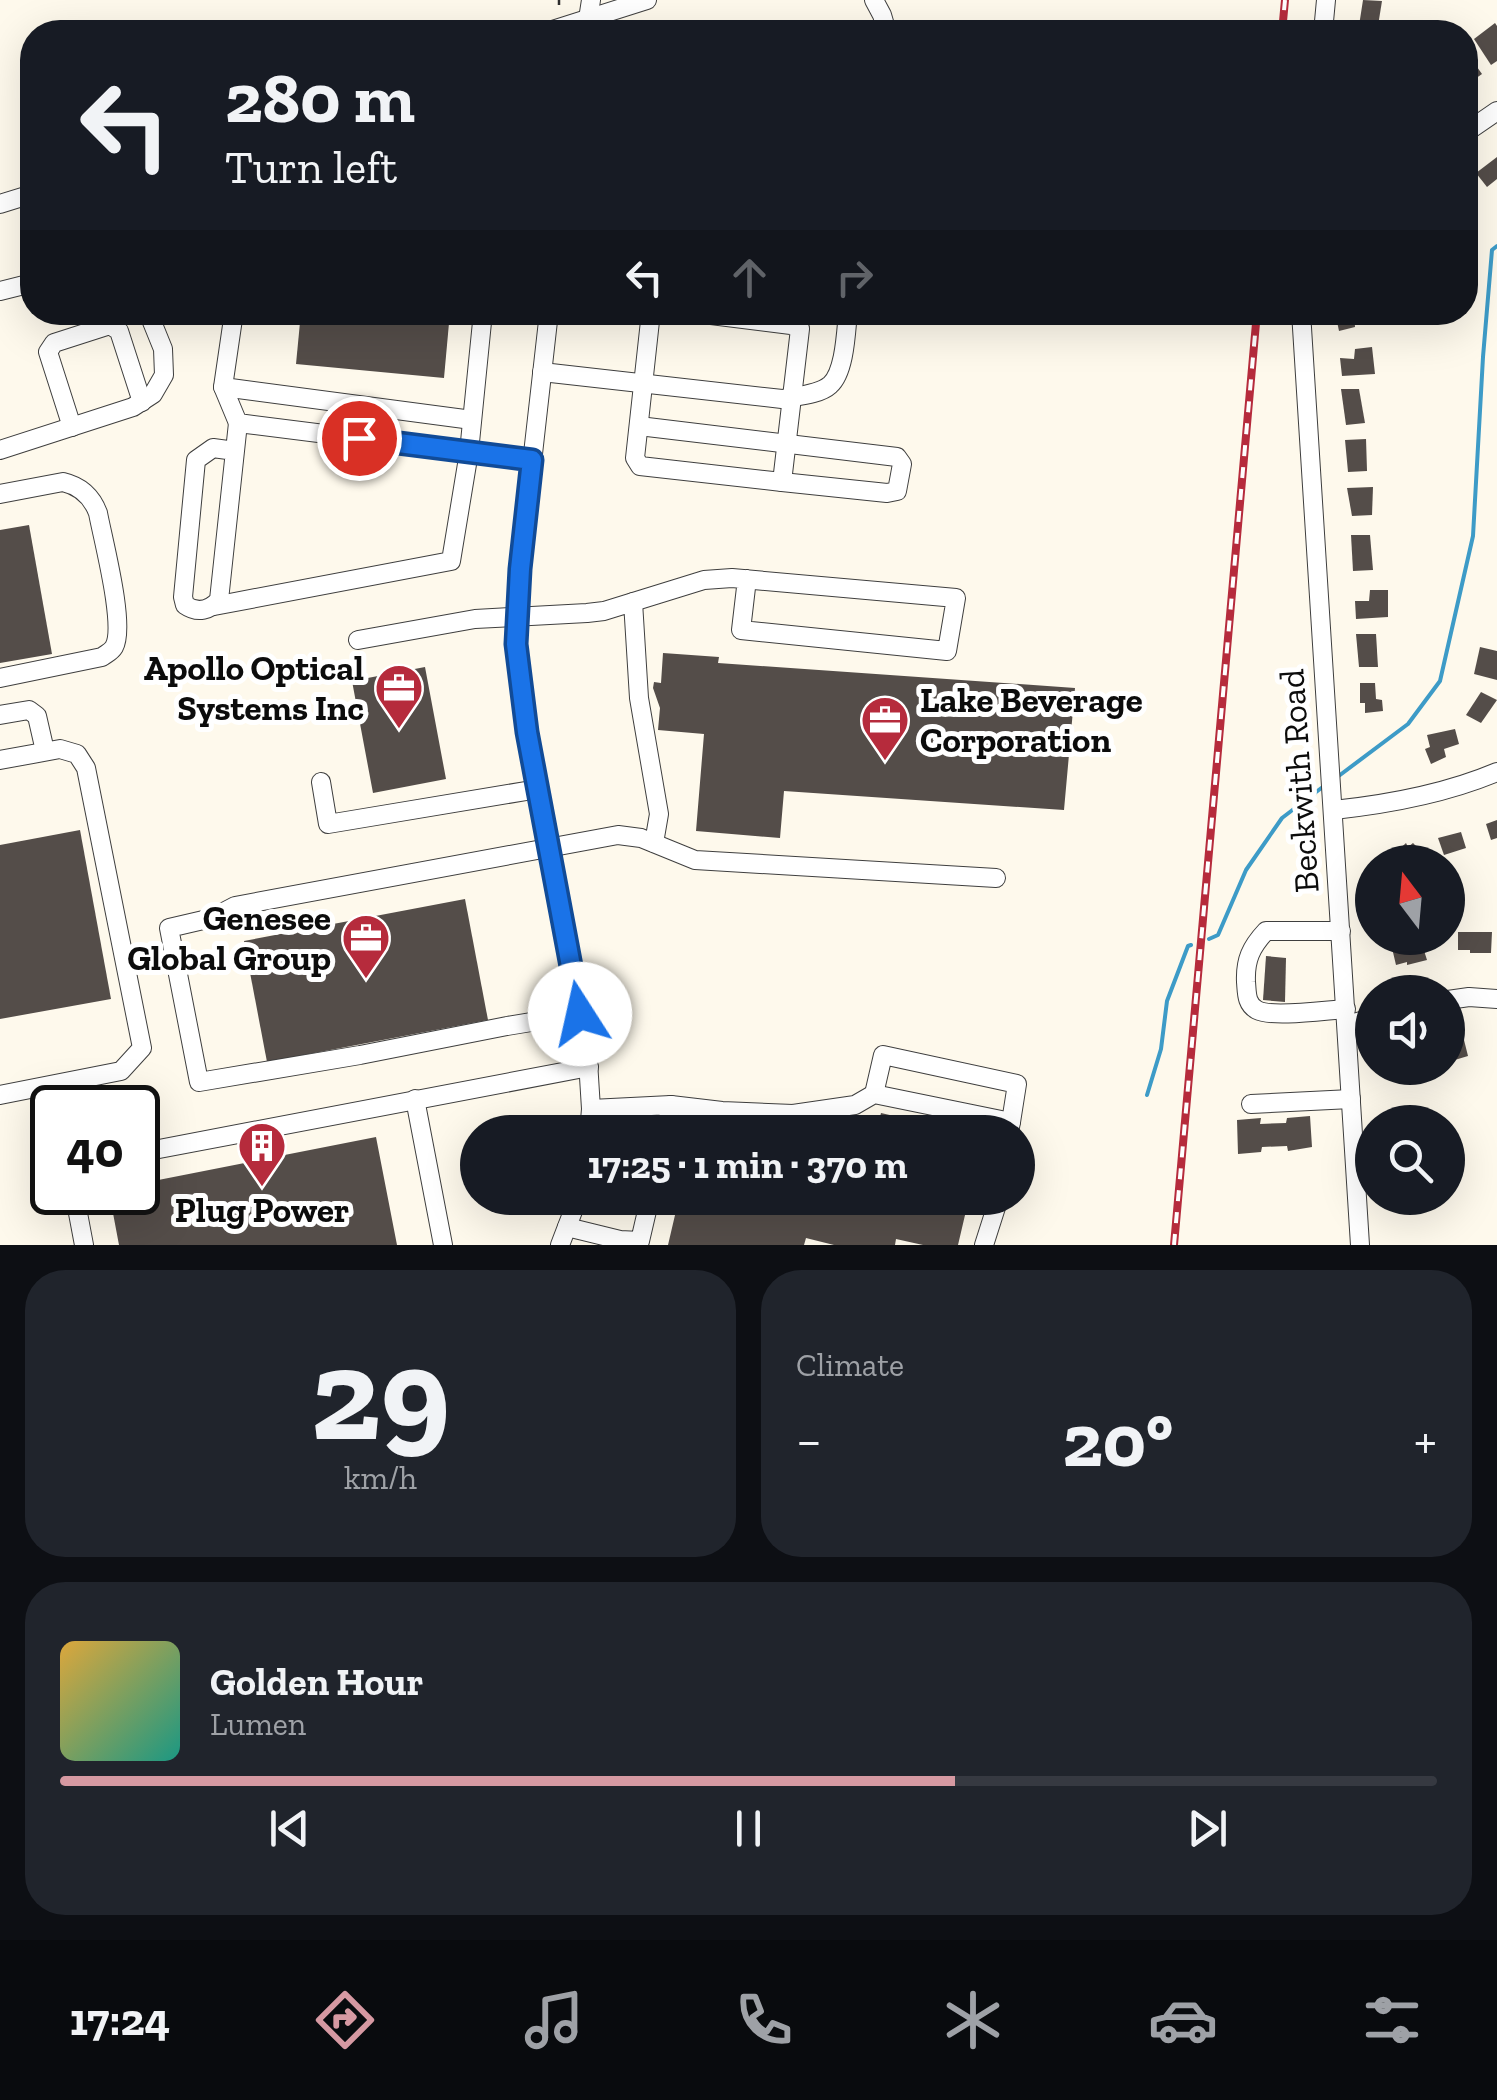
<!DOCTYPE html>
<meta charset="utf-8">
<style>
:root{--surface:#171b24;--page:#20242c;--text:#f1f3f6;--muted:#9ea1a6;--line:#363941;--accent:#d699a2}
body{margin:0;font-family:"Zilla Slab",serif;background:var(--page);color:var(--text);height:100vh;display:flex;flex-direction:column;font-size:38px;white-space:nowrap}
*{box-sizing:border-box;margin:0}
p{font-size:32px;color:var(--muted)}
.icon{flex:none;width:55px;height:55px;fill:none;stroke:currentColor;stroke-width:2;stroke-linecap:round;stroke-linejoin:round}
.map{position:relative;height:1245px;overflow:hidden}
.drawer{display:flex;flex-direction:column;gap:25px;padding:25px;background:#0d0f14;flex:1}
.drawer>*{flex:none}
.top-card{position:absolute;left:20px;top:20px;width:1458px;height:305px;border-radius:40px;box-shadow:0 10px 40px #0002;background:#171b24;color:var(--text);overflow:hidden}
.needle{width:65px;rotate:344deg}
.controls{position:absolute;left:1355px;top:845px;display:grid;gap:20px}
.controls a{display:grid;place-items:center;width:110px;height:110px;border-radius:50%;background:var(--surface);box-shadow:0 10px 40px #0002;font-size:50px}
.speed{position:absolute;left:30px;top:1085px;display:flex;gap:20px;font-size:50px;font-weight:700;text-align:center}
.speed>*{display:grid;place-content:center;width:130px;height:130px;border-radius:50%;background:var(--surface);box-shadow:0 10px 40px #0002;line-height:1}
.speed .limit{border:5px solid #111;border-radius:15px;background:#fff;color:#111}
.pin{position:absolute;display:grid;place-items:center;width:85px;height:85px;color:#fff;margin:-42px;border:5px solid #fff;border-radius:50%;box-shadow:0 2px 10px #0007}
.me{position:absolute;width:110px;margin:-55px;rotate:350deg;stroke-linejoin:round;filter:drop-shadow(0 0 8px #0008)}
.turn{display:flex;align-items:center;gap:35px;height:210px;padding:0 40px;font-size:45px}
.turn .icon{width:130px;height:130px;stroke-width:2.5}
.turn b{display:block;font-size:70px;line-height:85px}
.lanes{display:flex;align-items:center;height:95px;padding:0 40px;background:#0003;justify-content:center;gap:50px;direction:ltr}
.lanes .off{opacity:.35}
.big{font-size:75px;font-weight:800;line-height:1.1}
.drawer .widget{flex:1;display:flex;flex-direction:column;justify-content:center;gap:15px;min-width:0;padding:0 35px;border-radius:40px;background:var(--page)}
.drawer .dial{align-items:center;gap:0}
.dial b{font-size:130px;line-height:1}
.song{display:flex;align-items:center;gap:30px}
.cover{width:120px;height:120px;border-radius:15px;background:linear-gradient(135deg,hsl(40 70% 55%),hsl(170 70% 35%))}
.played{height:10px;border-radius:5px;background:linear-gradient(90deg,var(--accent) 65%,var(--line) 65%)}
.keys{display:flex;justify-content:space-around;direction:ltr}
.heat{display:flex;justify-content:space-between;align-items:center;font-size:55px;direction:ltr}
.drawer .tiles{flex:1;display:grid;gap:25px;grid-template-columns:1fr 1fr}
.widget:last-child{grid-column:span 2}
.trip{position:absolute;left:460px;top:1115px;width:575px;height:100px;border-radius:50px;background:var(--surface);box-shadow:0 10px 40px #0002;font-weight:800;line-height:100px;text-align:center}
.dock{display:flex;height:160px;justify-content:space-around;align-items:center;background:#090b0e;color:var(--muted)}
.dock .icon{width:70px;height:70px}
.dock .on{color:var(--accent)}
.dock b{font-size:45px;color:var(--text)}
.map>svg:first-child{display:block}
</style>
<div class="map">
<svg width="1497" height="1245" viewBox="0 0 1497 1245">
<rect width="100%" height="100%" fill="#fef9ec"/>
<g fill="none" stroke-linecap="round" stroke-linejoin="round">
<g stroke="#3d9bc7" stroke-width="4">
<path d="M1336 778 1408 724 1440 681 1473 536 1483 357 1492 250 1497 246"/>
<path d="M1209 939 1218 935 1246 870 1282 818 1324 786"/>
<path d="M1147 1095 1161 1049 1167 1001 1188 946 1191 945"/>
</g>
</g>
<g fill="#544d49">
<path d="M1363 0 1382 1 1377 32H1358Z"/>
<path d="M1495 23 1497 26V61L1491 65 1474 39Z"/>
<path d="M1472 60 1482 74 1465 86V64Z"/>
<path d="M1497 157V179L1487 187 1476 173Z"/>
<path d="M1465 172 1472 194 1465 196Z"/>
<path d="M301 312H450L444 378 296 364Z"/>
<path d="M1335 312H1354L1355 327 1339 331Z"/>
<path d="M1372 347 1375 374 1342 376 1340 358 1354 359 1355 349Z"/>
<path d="M1341 389H1359L1365 423 1346 425Z"/>
<path d="M1366 439 1367 471 1348 472 1345 440Z"/>
<path d="M1373 487 1372 515 1352 516 1347 488Z"/>
<path d="M29 525 52 654 0 663V530Z"/>
<path d="M1351 535H1370L1373 570 1353 571Z"/>
<path d="M1370 590H1388V617L1356 619 1355 601H1369Z"/>
<path d="M1356 634H1376L1378 667H1359Z"/>
<path d="M1480 647 1497 651V680L1474 674Z"/>
<path d="M663 653 719 657 718 663 1075 688 1064 810 784 791 780 838 696 831 704 734 658 730 660 708 653 688 654 682 661 683Z"/>
<path d="M425 667 446 779 373 793 352 681Z"/>
<path d="M1360 683H1375L1376 699 1382 700 1383 711 1365 713V703H1360Z"/>
<path d="M1481 692 1497 700 1481 723 1466 715Z"/>
<path d="M1455 729 1459 744 1444 749 1446 757 1431 764 1425 749 1430 747 1427 735Z"/>
<path d="M1497 820V838L1491 840 1486 824Z"/>
<path d="M80 830 111 999 0 1019V845Z"/>
<path d="M1461 832 1466 848 1444 855 1438 838Z"/>
<path d="M1406 843 1408 847 1413 843 1420 850 1408 862H1386Z"/>
<path d="M465 899 488 1020 267 1062 244 941Z"/>
<path d="M1458 932H1492L1491 953H1470V950H1458Z"/>
<path d="M1421 941 1427 960 1407 965V962L1396 965 1392 948Z"/>
<path d="M1266 956 1286 958 1285 1002 1263 1000Z"/>
<path d="M1464 1040 1468 1056 1448 1062V1044Z"/>
<path d="M881 1113 959 1131V1132H876Z"/>
<path d="M1310 1116 1312 1147 1288 1151 1287 1146 1262 1147 1261 1152 1238 1154 1237 1120 1261 1118 1260 1124 1286 1123 1287 1118Z"/>
<path d="M376 1137 397 1245H119L109 1192H138V1184Z"/>
<path d="M679 1198H969L958 1245H923L896 1239 895 1245H834L806 1238 804 1245H668Z"/>
</g>
<g fill="none" stroke-linecap="round" stroke-linejoin="round">
<g stroke="#3f3f3f" stroke-width="20">
<g id="minor">
<path d="M874 0 882 15 887 32"/>
<path d="M546 32 647 0"/>
<path d="M586 32 591 0"/>
<path d="M1323 32 1326 0"/>
<path d="M1465 133 1497 111"/>
<path d="M0 204 32 194"/>
<path d="M0 291 32 283"/>
<path d="M234 312 223 387 238 423 532 460"/>
<path d="M549 312 520 569 516 644 527 732 588 1061 591 1109 589 1132"/>
<path d="M655 312 650 321 635 458 640 466 782 482 800 329 791 325 687 312"/>
<path d="M1301 312 1360 1245"/>
<path d="M542 372 782 399C796 396 819 395 830 385 845 372 846 331 848 312"/>
<path d="M223 387 472 420"/>
<path d="M639 426 897 457 902 464 897 491 887 493 782 482"/>
<path d="M72 427 48 352 54 343 110 325 119 331 142 402"/>
<path d="M0 450 133 407 153 394 164 375 163 349 148 312"/>
<path d="M235 451 213 448 196 460 183 597 185 605C198 614 210 610 219 600L238 423"/>
<path d="M0 494 63 482C80 486 92 497 98 513 103 540 126 626 114 647 111 652 107 653 102 657L0 678"/>
<path d="M633 602 704 580 732 578 956 598 947 651 741 630 747 579"/>
<path d="M214 606 451 561 469 452 483 312"/>
<path d="M358 640 475 619 587 613 604 611 633 602 639 698 659 814 654 843"/>
<path d="M0 715 29 710 37 716 45 751"/>
<path d="M0 760 60 749 77 754 86 768 142 1048 121 1071 0 1095"/>
<path d="M321 782 328 824 538 789"/>
<path d="M1334 810C1390 804 1445 794 1497 772"/>
<path d="M1341 931H1266C1251 947 1245 960 1246 982 1247 993 1246 1004 1257 1010 1272 1018 1327 1010 1346 1009"/>
<path d="M1448 1000 1469 997 1497 999"/>
<path d="M580 1014 507 1026 360 1055 199 1082 169 928 212 918 235 906 618 835 641 838 695 860 996 878"/>
<path d="M1347 1025 1372 1018"/>
<path d="M874 1094 883 1055 1017 1084 1011 1122"/>
<path d="M415 1099 443 1245"/>
<path d="M1251 1104 1351 1099"/>
<path d="M671 1105 722 1111 793 1114 855 1105 874 1094 1011 1122 1009 1132"/>
<path d="M591 1109 671 1105 665 1132"/>
<path d="M138 1153 589 1067"/>
<path d="M74 1192 84 1245"/>
<path d="M567 1227 620 1240 640 1241 650 1198"/>
<path d="M560 1245 578 1198"/>
<path d="M984 1245 999 1198"/>
</g>
</g>
<path stroke="#2e2e2e" stroke-width="2.5" stroke-dasharray="10 5" stroke-linecap="butt" d="M559 5V0"/>
<use href="#minor" stroke="#fff" stroke-width="18"/>
<g stroke="#b62b3c" stroke-width="8">
<g id="rail">
<path d="M1282 32 1285 0"/>
<path d="M1174 1245 1257 312"/>
</g>
</g>
<use href="#rail" stroke="#fff" stroke-width="4" stroke-dasharray="11" stroke-linecap="butt"/>
</g>
<g fill="none" stroke-linecap="round" stroke-linejoin="round">
<g stroke="#114b97" stroke-width="25">
<path id="route" d="M359 438 532 460 520 569 516 644 527 732 580 1014"/>
</g>
<use href="#route" stroke="#1a73e8" stroke-width="18"/>
</g>
<defs>
<g id="office-pin" transform="scale(2.5)"><path d="M0 17L-7.5 6A9.5 9.5 0 1 1 7.5 6Z" fill="#b62b3c" stroke="#fff"/><path d="M-6-3h4V-5.5h4V-3h4V5H-6ZM-1-4.5V-3h2v-1.5ZM-6 0V1H6V0Z" fill="#fff"/></g>
<g id="building-pin" transform="scale(2.5)"><path d="M0 17L-7.5 6A9.5 9.5 0 1 1 7.5 6Z" fill="#b62b3c" stroke="#fff"/><path d="M-4-6H4V6H1V3H-1V6H-4ZM-2.5-4.3h1.7v1.8h-1.7ZM.8-4.3h1.7v1.8H.8ZM-2.5-1h1.7V.8h-1.7ZM.8-1h1.7V.8H.8Z" fill="#fff"/></g>
</defs>
<g fill-rule="evenodd">
<use href="#office-pin" x="399" y="688"/>
<use href="#office-pin" x="885" y="720"/>
<use href="#office-pin" x="366" y="938"/>
<use href="#building-pin" x="262" y="1146"/>
</g>
<g text-anchor="middle" stroke-width="10" stroke-linejoin="round" paint-order="stroke">
<g font-size="35" font-weight="bold" fill="#0c0c0c" stroke="#fff" text-anchor="end">
<text x="364" y="680">Apollo Optical<tspan x="364" dy="40">Systems Inc</tspan></text>
<text x="920" y="712" text-anchor="start">Lake Beverage<tspan x="920" dy="40">Corporation</tspan></text>
<text x="331" y="930">Genesee<tspan x="331" dy="40">Global Group</tspan></text>
<text x="262" y="1222" text-anchor="middle">Plug Power</text>
</g>
<g font-size="35" fill="#0c0c0c" stroke="#fff">
<text transform="translate(1299 781) rotate(-94)" y="12">Beckwith Road</text>
</g>
</g>
</svg>
<div class="controls">
<a><svg class="needle" viewBox="-14 -14 28 28"><path d="M0-13l5 13h-10z" fill="#e53935"/><path d="M0 13l5-13h-10z" fill="#9ea1a6"/></svg></a>
<a><svg class="icon" aria-label="sound" viewBox="0 0 24 24"><path d="M4 9h4l5-4v14l-5-4H4zM17 9q2 3 0 6"/></svg></a>
<a><svg class="icon" aria-label="search" viewBox="0 0 24 24"><circle cx="10" cy="10" r="6"/><path d="M15 15l6 6"/></svg></a>
</div>
<div class="speed"><div class="limit">40</div></div>
<div class="pin" style="left:359px;top:438px;background:#d93025"><svg class="icon" aria-label="arrive" viewBox="0 0 24 24"><path d="M6 21V4h12l-3 4 3 4H6"/></svg></div>
<svg class="me" style="left:580px;top:1014px" viewBox="-20 -20 40 40"><circle r="19" fill="#fff"/><path d="M0-13L10 11 0 6-10 11z" fill="#1a73e8"/></svg>
<div class="trip">17:25 · 1 min · 370 m</div>
<div class="top-card">
<div class="turn"><svg class="icon" aria-label="left" viewBox="0 0 24 24"><path d="M17 20v-9H6M10 6l-5 5 5 5"/></svg><div><b>280 m</b>Turn left</div></div>
<div class="lanes"><svg class="icon" aria-label="left" viewBox="0 0 24 24"><path d="M17 20v-9H6M10 6l-5 5 5 5"/></svg><svg class="icon off" aria-label="ahead" viewBox="0 0 24 24"><path d="M12 20V5M6 11l6-6 6 6"/></svg><svg class="icon off" aria-label="right" viewBox="0 0 24 24"><path d="M7 20v-9h11M14 6l5 5-5 5"/></svg></div>
</div>
</div>
<section class="drawer">
<div class="tiles">
<div class="widget dial"><b>29</b><p>km/h</p></div>
<div class="widget"><p>Climate</p>
<div class="heat"><a>−</a><b class="big">20°</b><a>+</a></div>
</div>
<div class="widget">
<div class="song"><i class="cover"></i><div><b>Golden Hour</b><p>Lumen</p></div></div>
<div class="played"></div>
<div class="keys"><svg class="icon" aria-label="previous" viewBox="0 0 24 24"><path d="M18 5L8 12l10 7zM5 5v14"/></svg><svg class="icon" aria-label="pause" viewBox="0 0 24 24"><path d="M8 5v14M16 5v14"/></svg><svg class="icon" aria-label="next" viewBox="0 0 24 24"><path d="M6 5l10 7-10 7zM19 5v14"/></svg></div>
</div>
</div>
</section>
<nav class="dock">
<b>17:24</b>
<svg class="icon on" aria-label="directions" viewBox="0 0 24 24"><path d="M12 3l9 9-9 9-9-9zM9 14v-3h6M13 9l2 2-2 2"/></svg>
<svg class="icon" aria-label="music" viewBox="0 0 24 24"><path d="M9 18V5l10-2v13"/><circle cx="6" cy="18" r="3"/><circle cx="16" cy="16" r="3"/></svg>
<svg class="icon" aria-label="phone" viewBox="0 0 24 24"><path d="M5 4h4l2 5-3 2q2 4 5 5l2-3 5 2v4C11 20 4 13 5 4z"/></svg>
<svg class="icon" aria-label="climate" viewBox="0 0 24 24"><path d="M12 3v18M4 7l16 10M4 17L20 7"/></svg>
<svg class="icon" aria-label="car" viewBox="0 0 24 24"><path d="M5 17H2v-5l4-1 3-4h7l3 4 3 1v5h-3M9 17h6M6 11h13"/><circle cx="7" cy="17" r="2"/><circle cx="17" cy="17" r="2"/></svg>
<svg class="icon" aria-label="filters" viewBox="0 0 24 24"><path d="M4 7h16M4 17h16"/><circle cx="9" cy="7" r="2"/><circle cx="15" cy="17" r="2"/></svg>
</nav>
